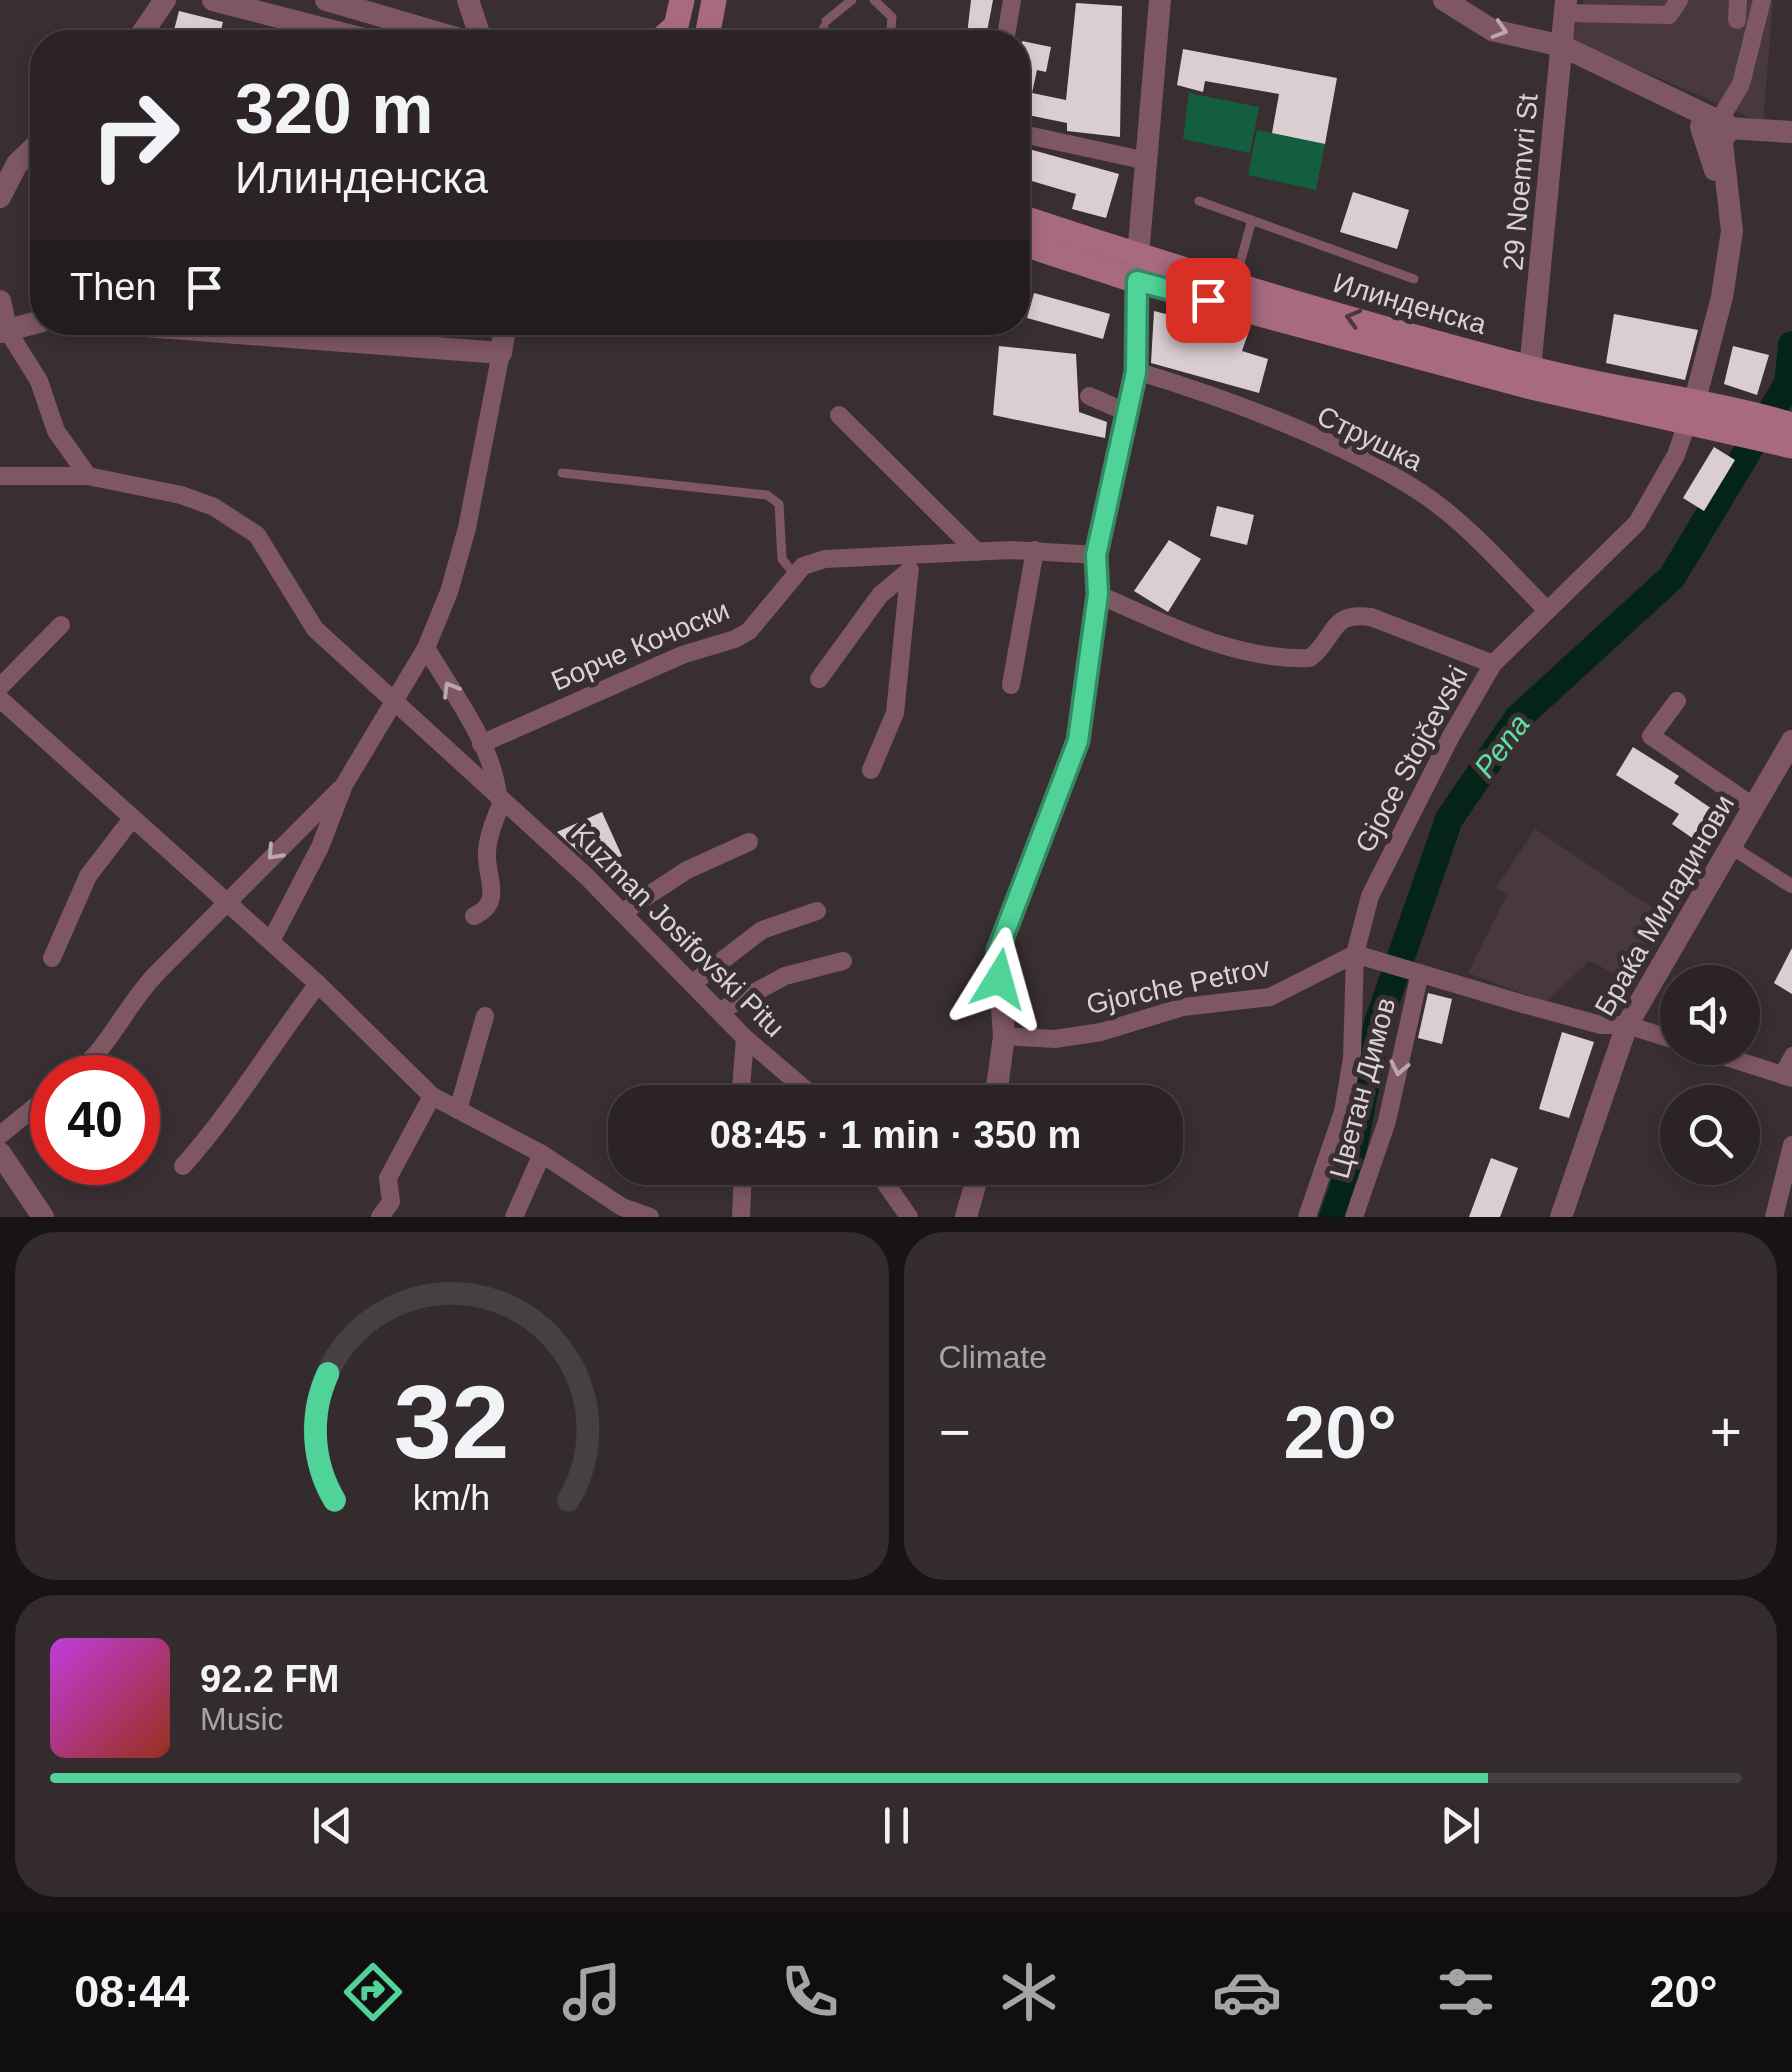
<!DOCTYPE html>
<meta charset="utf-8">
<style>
:root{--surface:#2b2326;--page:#332b2e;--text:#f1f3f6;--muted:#a6a4a7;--line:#474043;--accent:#50d398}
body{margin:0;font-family:Helvetica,sans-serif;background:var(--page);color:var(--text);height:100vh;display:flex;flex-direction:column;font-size:38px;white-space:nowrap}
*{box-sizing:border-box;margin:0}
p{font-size:32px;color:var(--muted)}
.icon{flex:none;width:55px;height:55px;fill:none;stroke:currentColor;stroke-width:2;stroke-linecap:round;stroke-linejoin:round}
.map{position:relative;height:1217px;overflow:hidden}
.details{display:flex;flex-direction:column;gap:15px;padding:15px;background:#181315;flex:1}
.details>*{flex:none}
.banner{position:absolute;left:30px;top:30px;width:1000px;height:305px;border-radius:40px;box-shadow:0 5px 15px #0003,0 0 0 2px var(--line);background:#2b2326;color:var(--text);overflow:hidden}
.tools{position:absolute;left:1660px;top:965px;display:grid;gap:20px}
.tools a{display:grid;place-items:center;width:100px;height:100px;border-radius:50%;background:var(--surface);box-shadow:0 5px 15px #0003,0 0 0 2px var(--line);font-size:50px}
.speed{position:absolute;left:30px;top:1055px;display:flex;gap:20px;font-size:50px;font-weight:700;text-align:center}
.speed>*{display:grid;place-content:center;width:130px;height:130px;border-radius:50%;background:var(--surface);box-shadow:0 5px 15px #0003,0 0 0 2px var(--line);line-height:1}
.speed .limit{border:15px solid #d22;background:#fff;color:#111}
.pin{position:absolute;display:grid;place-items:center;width:85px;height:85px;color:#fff;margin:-42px;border-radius:20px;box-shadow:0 5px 15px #0006}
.me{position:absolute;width:110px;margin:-55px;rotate:8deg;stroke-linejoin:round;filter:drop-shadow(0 0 8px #0008)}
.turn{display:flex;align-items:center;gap:35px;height:210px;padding:0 40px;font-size:45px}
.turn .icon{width:130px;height:130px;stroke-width:2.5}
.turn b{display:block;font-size:70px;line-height:85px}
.then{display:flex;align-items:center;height:95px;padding:0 40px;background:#0003;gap:20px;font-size:38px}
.big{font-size:75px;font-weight:600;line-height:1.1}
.details .card{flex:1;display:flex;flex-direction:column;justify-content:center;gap:15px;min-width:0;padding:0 35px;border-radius:40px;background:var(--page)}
.details .dial{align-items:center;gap:0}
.dial svg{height:260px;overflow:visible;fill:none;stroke:var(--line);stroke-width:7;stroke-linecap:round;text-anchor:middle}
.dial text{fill:var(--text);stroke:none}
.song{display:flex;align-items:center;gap:30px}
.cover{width:120px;height:120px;border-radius:15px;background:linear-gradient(135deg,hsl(290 70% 55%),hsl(10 70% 35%))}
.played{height:10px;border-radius:5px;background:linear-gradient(90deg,var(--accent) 85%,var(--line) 85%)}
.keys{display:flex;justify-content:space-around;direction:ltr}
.heat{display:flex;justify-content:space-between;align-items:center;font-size:55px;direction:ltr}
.details .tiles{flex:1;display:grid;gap:15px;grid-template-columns:1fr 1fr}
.card:last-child{grid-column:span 2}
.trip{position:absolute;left:608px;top:1085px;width:575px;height:100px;border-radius:40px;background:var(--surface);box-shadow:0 5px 15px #0003,0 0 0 2px var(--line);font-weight:600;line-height:100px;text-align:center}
.tab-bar{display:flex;height:160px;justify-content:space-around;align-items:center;background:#110e0f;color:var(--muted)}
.tab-bar .icon{width:70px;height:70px}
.tab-bar .active{color:var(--accent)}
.tab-bar b{font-size:45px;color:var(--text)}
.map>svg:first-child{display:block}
</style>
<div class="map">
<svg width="1792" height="1217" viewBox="0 0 1792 1217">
<rect width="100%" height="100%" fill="#392f32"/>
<g fill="#49393e">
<path d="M1584 0H1773L1763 123 1572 41Z"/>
<path d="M1535 829 1663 915 1624 978 1589 961 1546 1002 1468 973 1507 895 1496 888Z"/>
</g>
<g fill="#125e3f">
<path d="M1189 93 1259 107 1250 153 1183 139Z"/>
<path d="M1257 130 1325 144 1316 190 1248 175Z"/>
</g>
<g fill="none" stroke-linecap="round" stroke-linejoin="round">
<path stroke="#032416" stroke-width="28" d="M1333 1217 1347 1178 1378 1023 1449 819 1518 718 1672 577 1788 384 1792 345"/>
</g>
<g fill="#dbced2">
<path d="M971 0H993L986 37 967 35Z"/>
<path d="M1076 3 1122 6 1120 137 1067 131V123L1018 113 1022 41 1051 47 1046 72 1037 70 1032 93 1066 100Z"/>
<path d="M179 11 223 22 218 42H171Z"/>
<path d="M1183 49 1337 78 1325 144 1272 133 1279 94 1205 81 1203 92 1177 85Z"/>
<path d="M1018 146 1119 174 1106 218 1072 209 1076 194 1018 177Z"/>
<path d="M1353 192 1409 210 1397 249 1340 232Z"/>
<path d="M1034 293 1110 314 1103 339 1027 318Z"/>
<path d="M1154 311 1233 331 1235 324 1250 328 1242 351 1268 359 1259 393 1151 363Z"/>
<path d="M1614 314 1698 330 1685 380 1606 363Z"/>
<path d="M999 346 1076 354 1079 412 1107 422 1105 438 993 415Z"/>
<path d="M1733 346 1769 355 1757 395 1724 384Z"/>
<path d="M1714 447 1735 460 1704 511 1683 498Z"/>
<path d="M1217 506 1254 515 1247 545 1210 536Z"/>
<path d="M1169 540 1201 559 1168 612 1134 591Z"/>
<path d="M1633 747 1679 776 1674 783 1718 813 1698 842 1672 824 1679 814 1616 775Z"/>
<path d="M602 812 622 856 596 868 557 832Z"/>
<path d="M1792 948V994L1774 983Z"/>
<path d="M1428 993 1452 999 1442 1044 1418 1038Z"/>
<path d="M1562 1032 1594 1042 1569 1118 1539 1109Z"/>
<path d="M1491 1158 1518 1168 1500 1217H1469Z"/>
</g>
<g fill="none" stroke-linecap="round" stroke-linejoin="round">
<g stroke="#7e5763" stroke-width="9">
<path d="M874 0 892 17 890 40"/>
<path d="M826 21 852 0"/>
<path d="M816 42 824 27"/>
<path d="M1199 201 1414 279"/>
<path d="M1235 281 1252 220"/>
<path d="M562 473 767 495 779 504 782 559 795 575"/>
</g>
<g stroke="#7e5763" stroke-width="14">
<path d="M1731 847 1791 886"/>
<path d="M1781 1074 1792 1054"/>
</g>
<g stroke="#7e5763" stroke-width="18">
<path d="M1564 13 1669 15 1679 0"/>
<path d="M1737 20 1738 0"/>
<path d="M1005 42 1012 0"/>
<path d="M1720 119 1741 84 1762 0"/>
<path d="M1018 133 1147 161"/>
<path d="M6 328 39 381 56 431 88 476 181 495 214 507 257 535 315 629 586 876 745 1038 820 1102"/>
<path d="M1136 371C1226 398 1345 442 1423 494 1469 525 1507 570 1546 609"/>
<path d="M1089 396 1126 412"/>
<path d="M839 415 977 552"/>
<path d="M0 476H88"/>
<path d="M1097 594C1163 623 1236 661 1310 658 1337 637 1329 611 1371 617L1493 664"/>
<path d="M426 648C452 692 493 744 498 797"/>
<path d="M819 679 880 595 910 570"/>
<path d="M1011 685 1035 550"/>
<path d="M0 687 61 625"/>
<path d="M0 699 318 984 432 1096 542 1154 622 1207 650 1217"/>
<path d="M1677 701 1651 736 1754 807"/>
<path d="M481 744 682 655 735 639 749 631 803 566 825 559 1011 550 1097 555"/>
<path d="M871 770 895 713 909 575"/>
<path d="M623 912 687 870 749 842"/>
<path d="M474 916C504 902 486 879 487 854 487 836 496 818 502 801"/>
<path d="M271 941 320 847 344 785 426 648 449 592 467 528 501 353"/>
<path d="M1355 954 1523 1004 1601 1025H1627L1678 1041"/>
<path d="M52 958 88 876 131 820"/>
<path d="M693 983 762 930 817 911"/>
<path d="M720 1011 785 976 843 961"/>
<path d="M1004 1036 1055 1039 1101 1032 1183 1007 1270 997 1355 954"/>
<path d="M1698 1048 1792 1078"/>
<path d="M71 1078C111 1046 122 1011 155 975L340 789"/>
<path d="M740 1102 745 1038"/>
<path d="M458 1110 485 1016"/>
<path d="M0 1135 52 1093"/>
<path d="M183 1166C234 1109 272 1044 318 984"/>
<path d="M875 1168 909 1217"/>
<path d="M380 1217 391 1202 388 1178 432 1096"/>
<path d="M514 1217 542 1154"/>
<path d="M741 1217 743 1168"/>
<path d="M1307 1217 1343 1112 1352 1058 1355 954 1370 896 1451 736 1493 664 1637 523 1676 455 1688 420"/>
<path d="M1354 1217 1387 1121 1420 973"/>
<path d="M1774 1217 1792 1145"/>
</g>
<g stroke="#7e5763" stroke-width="22">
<path d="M213 0 375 42"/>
<path d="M326 0 470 42"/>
<path d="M468 0 482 42"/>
<path d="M1444 0 1492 30 1562 46 1712 118"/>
<path d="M136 42 165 0"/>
<path d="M1728 128 1792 132"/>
<path d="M1706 142 1717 145 1728 132 1724 121 1712 118 1701 127 1715 170"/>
<path d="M0 197 17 164 42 140"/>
<path d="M0 301 6 328"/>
<path d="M92 322 501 353 506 322"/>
<path d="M0 332 42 321"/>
<path d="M1530 369 1566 0"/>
<path d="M1695 400 1722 297 1732 231 1722 143"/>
<path d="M995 1102 1004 1036 998 950 1077 741 1097 594V555L1136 371 1138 256 1160 0"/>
<path d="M0 1153 43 1217"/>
<path d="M966 1217 980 1168"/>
<path d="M1561 1217 1627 1025 1792 741"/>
</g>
<g stroke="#a76a7e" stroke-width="25">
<path d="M658 42 676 26 682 0"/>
<path d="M706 42 714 0"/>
<path d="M1018 216C1185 272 1355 322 1526 367 1613 391 1705 399 1792 425"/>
<path d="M1018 242 1137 281 1527 386 1792 446"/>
</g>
</g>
<defs><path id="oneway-chevron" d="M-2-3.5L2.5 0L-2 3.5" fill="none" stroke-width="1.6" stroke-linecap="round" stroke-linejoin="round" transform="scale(2.5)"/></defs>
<g stroke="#b9a7ac">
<use href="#oneway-chevron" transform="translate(1500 30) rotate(17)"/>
<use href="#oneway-chevron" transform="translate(450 689) rotate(-121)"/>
<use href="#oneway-chevron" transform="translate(274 853) rotate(133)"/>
<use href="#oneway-chevron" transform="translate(1399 1068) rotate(102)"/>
</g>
<use stroke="#4a383d" href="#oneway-chevron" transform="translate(1353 318) rotate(-164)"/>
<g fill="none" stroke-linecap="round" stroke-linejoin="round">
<g stroke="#348963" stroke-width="25">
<path id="route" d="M999 979 998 950 1078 741 1098 594 1096 555 1136 372 1137 281 1208 300"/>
</g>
<use href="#route" stroke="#50d398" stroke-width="18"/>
</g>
<g text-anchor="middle" stroke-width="10" stroke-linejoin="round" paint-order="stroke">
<g font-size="28" fill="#d9d2d4" stroke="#392f32">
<text transform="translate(1520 182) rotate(-85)" y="10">29 Noemvri St</text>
<text transform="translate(1410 303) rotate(16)" y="10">Илинденска</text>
<text transform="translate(1370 438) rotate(26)" y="10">Струшка</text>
<text transform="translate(640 645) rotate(-23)" y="10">Борче Кочоски</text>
<text transform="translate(1411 759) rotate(-62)" y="10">Gjoce Stojčevski</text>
<text transform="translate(1664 905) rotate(-60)" y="10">Браќа Миладинови</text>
<text transform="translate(678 930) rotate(45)" y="10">Kuzman Josifovski Pitu</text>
<text transform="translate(1178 985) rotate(-12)" y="10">Gjorche Petrov</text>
<text transform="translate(1362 1088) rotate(-75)" y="10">Цветан Димов</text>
</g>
<g font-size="30" font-style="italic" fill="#59e2a4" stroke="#392f32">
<text transform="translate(1502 746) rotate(-53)" y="10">Pena</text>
</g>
</g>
</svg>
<div class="tools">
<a><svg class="icon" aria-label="sound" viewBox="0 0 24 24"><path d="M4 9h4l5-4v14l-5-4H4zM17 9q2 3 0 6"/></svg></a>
<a><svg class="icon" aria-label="search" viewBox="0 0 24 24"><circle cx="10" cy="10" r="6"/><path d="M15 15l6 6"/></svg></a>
</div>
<div class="speed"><div class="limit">40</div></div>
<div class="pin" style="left:1208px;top:300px;background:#d93025"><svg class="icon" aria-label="arrive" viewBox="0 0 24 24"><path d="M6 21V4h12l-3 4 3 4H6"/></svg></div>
<svg class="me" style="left:999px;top:979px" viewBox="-20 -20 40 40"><path d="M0-17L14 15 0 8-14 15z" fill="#50d398" stroke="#fff" stroke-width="4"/></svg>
<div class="trip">08:45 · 1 min · 350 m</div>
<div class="banner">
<div class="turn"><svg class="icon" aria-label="right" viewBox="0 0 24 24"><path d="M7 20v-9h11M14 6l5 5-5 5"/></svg><div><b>320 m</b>Илинденска</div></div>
<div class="then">Then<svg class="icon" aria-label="arrive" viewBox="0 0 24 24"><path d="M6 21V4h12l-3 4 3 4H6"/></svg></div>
</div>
</div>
<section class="details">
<div class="tiles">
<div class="card dial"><svg viewBox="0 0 100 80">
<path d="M14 69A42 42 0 1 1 86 69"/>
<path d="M14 69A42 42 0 0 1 12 30" stroke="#50d398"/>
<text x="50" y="56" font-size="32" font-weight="700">32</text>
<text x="50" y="72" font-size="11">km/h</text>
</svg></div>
<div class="card"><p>Climate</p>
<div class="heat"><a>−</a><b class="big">20°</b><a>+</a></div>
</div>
<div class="card">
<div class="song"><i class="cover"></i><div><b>92.2 FM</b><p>Music</p></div></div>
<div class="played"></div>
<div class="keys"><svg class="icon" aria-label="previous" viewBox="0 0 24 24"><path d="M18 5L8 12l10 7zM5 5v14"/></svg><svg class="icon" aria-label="pause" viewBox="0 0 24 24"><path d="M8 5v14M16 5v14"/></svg><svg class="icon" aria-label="next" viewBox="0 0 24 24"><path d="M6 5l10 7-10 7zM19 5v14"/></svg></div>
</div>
</div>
</section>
<nav class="tab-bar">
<b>08:44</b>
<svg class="icon active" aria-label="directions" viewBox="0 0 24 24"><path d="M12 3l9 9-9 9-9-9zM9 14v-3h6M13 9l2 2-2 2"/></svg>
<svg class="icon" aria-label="music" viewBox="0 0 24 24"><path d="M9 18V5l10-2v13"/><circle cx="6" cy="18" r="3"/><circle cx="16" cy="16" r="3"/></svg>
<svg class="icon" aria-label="phone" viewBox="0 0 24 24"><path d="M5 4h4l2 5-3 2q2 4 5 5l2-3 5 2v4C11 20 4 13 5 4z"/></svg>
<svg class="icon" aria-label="climate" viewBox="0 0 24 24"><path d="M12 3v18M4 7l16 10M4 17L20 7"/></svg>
<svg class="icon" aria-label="car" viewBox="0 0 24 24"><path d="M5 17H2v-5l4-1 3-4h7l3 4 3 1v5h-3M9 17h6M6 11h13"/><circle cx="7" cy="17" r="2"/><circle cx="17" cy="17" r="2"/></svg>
<svg class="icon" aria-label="filters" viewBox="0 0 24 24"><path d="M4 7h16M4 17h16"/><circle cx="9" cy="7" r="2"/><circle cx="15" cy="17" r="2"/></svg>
<b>20°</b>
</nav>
